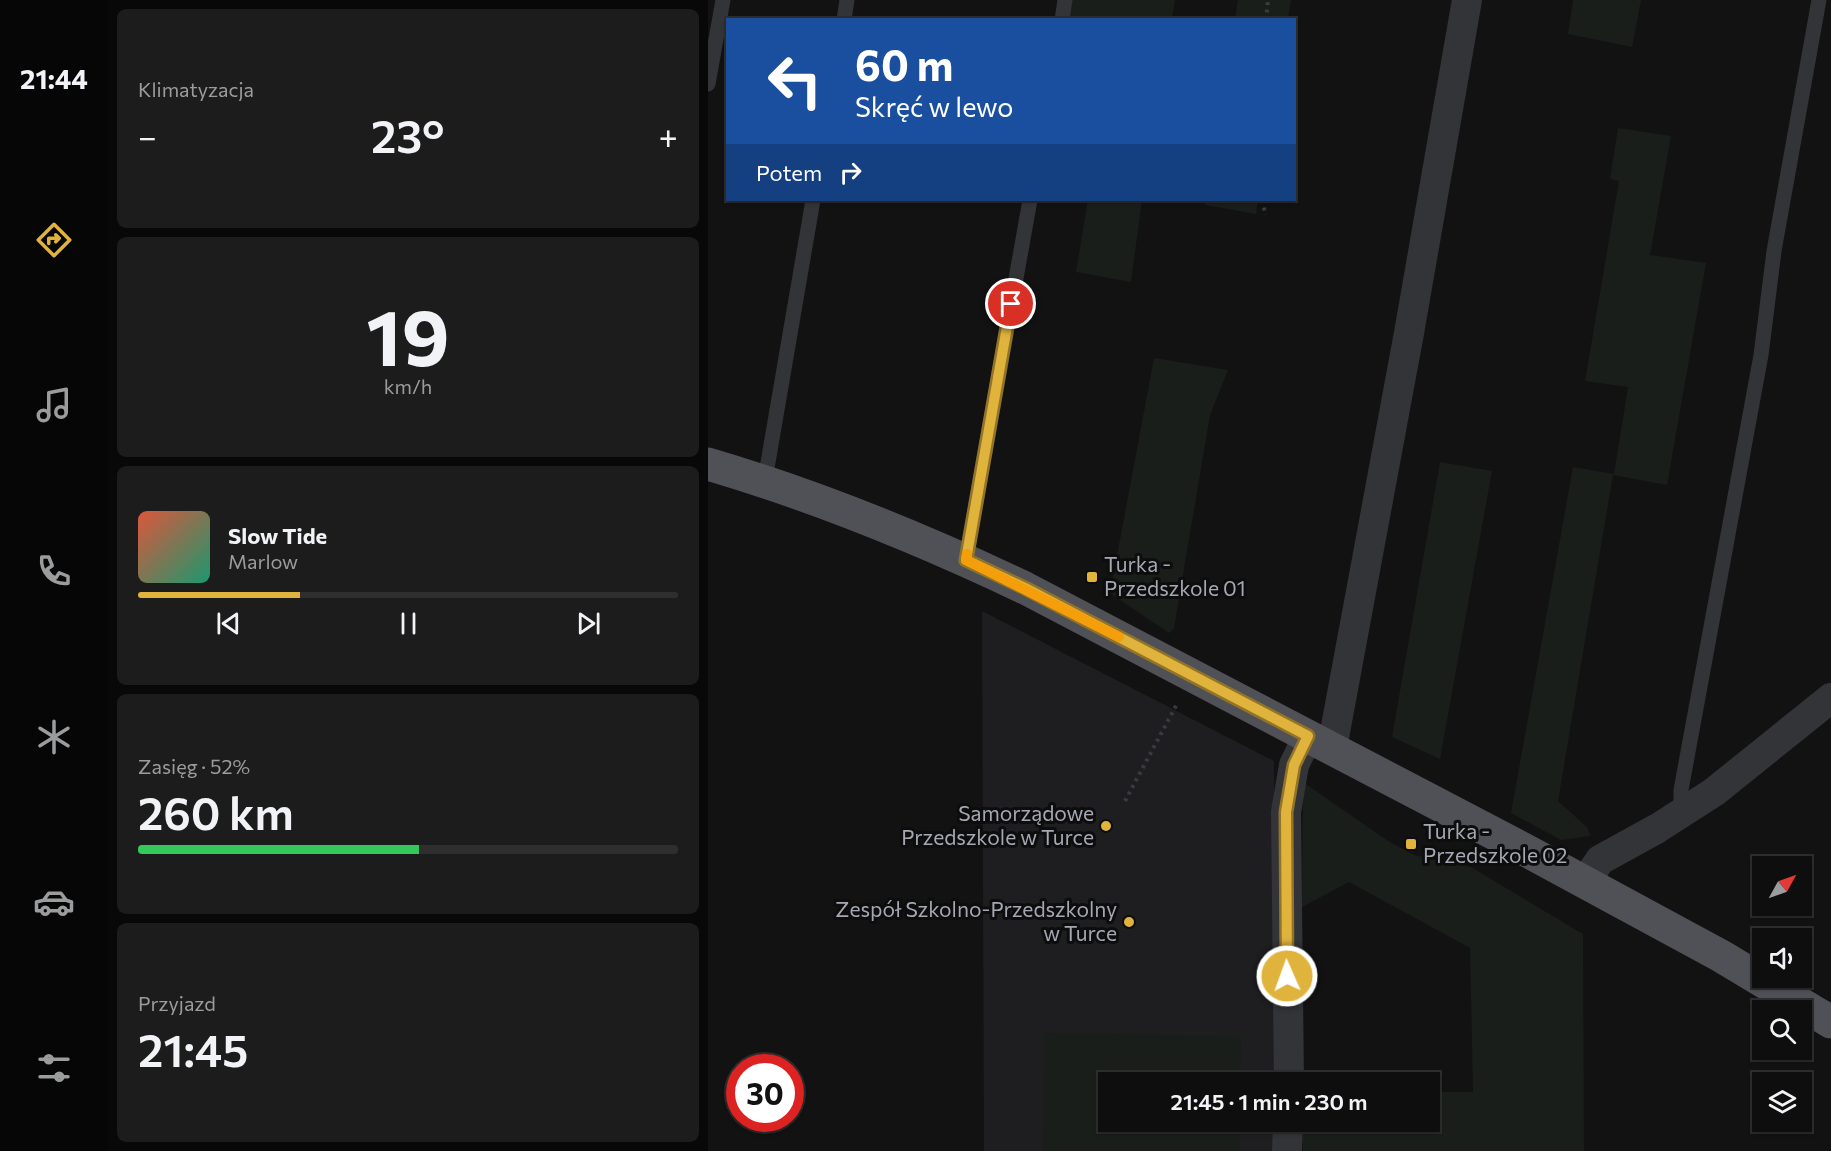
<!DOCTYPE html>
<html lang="pl">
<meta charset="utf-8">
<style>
:root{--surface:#0e0e0e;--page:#1c1c1c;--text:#f1f3f6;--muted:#9b9c9e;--line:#2e2e2e;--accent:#e0b33d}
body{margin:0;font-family:Commissioner,sans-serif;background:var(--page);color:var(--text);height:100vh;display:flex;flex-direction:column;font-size:22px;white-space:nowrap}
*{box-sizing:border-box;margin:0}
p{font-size:20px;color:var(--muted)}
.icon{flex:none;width:33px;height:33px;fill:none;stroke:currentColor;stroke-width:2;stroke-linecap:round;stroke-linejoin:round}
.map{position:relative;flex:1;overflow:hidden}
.panel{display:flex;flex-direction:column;gap:9px;padding:9px;background:#080808;width:600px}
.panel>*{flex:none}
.guide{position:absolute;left:18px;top:18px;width:570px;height:183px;border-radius:0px;box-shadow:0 2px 4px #0004,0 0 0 2px var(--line);background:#1a4fa0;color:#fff;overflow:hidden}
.needle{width:39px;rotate:50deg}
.controls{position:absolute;left:1044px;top:856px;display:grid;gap:12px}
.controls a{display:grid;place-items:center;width:60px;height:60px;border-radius:0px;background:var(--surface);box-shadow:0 2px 4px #0004,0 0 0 2px var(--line);font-size:30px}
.speed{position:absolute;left:18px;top:1054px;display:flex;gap:12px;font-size:30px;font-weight:700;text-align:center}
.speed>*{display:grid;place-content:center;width:78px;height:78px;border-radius:50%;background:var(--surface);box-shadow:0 2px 4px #0004,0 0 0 2px var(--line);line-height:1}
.speed .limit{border:9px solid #d22;background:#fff;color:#111}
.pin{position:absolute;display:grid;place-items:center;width:51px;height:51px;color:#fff;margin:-26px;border:3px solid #fff;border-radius:50%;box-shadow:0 2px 6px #0007}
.me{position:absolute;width:66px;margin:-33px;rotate:358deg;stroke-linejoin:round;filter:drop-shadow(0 0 4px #0008)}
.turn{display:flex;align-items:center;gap:21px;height:126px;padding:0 30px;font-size:27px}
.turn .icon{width:78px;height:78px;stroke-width:2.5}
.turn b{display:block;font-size:42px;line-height:51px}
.then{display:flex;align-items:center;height:57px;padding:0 30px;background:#0003;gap:12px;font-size:22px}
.big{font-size:45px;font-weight:600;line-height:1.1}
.panel .tile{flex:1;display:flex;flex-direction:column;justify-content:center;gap:9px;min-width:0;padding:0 21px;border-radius:9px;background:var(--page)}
.panel .dial{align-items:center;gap:0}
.dial b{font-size:78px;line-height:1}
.song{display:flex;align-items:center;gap:18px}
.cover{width:72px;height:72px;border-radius:9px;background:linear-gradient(135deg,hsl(10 70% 55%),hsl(160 70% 35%))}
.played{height:6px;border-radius:3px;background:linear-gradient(90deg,var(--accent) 30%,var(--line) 30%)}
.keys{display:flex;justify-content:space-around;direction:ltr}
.heat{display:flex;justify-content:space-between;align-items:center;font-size:33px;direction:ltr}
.charge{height:9px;border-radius:4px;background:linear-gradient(90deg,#34c759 52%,var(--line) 0)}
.trip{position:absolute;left:390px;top:1072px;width:342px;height:60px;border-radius:0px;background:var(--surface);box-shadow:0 2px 4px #0004,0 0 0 2px var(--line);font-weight:600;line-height:60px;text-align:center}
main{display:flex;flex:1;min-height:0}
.tabs{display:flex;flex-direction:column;width:108px;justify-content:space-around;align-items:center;background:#060606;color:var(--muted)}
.tabs .icon{width:42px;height:42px}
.tabs .current{color:var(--accent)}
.tabs b{font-size:27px;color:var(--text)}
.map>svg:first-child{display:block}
</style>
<main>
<nav class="tabs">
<b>21:44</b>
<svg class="icon current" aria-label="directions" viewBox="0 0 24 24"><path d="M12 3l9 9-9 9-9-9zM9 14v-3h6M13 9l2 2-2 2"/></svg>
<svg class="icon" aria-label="music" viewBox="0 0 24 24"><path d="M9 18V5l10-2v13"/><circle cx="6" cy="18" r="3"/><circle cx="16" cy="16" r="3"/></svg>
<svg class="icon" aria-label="phone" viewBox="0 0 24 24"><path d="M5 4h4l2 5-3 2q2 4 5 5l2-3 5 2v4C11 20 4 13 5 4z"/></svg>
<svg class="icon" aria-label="climate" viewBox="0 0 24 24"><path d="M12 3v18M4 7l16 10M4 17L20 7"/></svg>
<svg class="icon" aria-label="car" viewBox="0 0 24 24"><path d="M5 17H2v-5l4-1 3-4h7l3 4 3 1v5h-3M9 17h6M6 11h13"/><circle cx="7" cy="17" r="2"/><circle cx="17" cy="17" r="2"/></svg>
<svg class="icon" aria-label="filters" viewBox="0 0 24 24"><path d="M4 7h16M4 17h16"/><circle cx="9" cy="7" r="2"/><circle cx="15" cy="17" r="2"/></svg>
</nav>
<section class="panel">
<div class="tile"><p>Klimatyzacja</p>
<div class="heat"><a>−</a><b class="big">23°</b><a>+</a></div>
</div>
<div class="tile dial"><b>19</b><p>km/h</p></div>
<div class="tile">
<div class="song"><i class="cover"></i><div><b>Slow Tide</b><p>Marlow</p></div></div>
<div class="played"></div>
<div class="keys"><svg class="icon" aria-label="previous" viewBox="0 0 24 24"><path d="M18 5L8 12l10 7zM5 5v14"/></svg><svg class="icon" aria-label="pause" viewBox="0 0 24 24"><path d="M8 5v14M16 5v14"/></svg><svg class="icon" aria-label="next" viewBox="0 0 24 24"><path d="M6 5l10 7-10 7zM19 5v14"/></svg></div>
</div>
<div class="tile"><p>Zasięg · 52%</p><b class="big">260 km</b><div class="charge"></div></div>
<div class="tile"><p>Przyjazd</p><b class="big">21:45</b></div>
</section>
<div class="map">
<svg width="1123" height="1151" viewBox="0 0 1123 1151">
<rect width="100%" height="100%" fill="#121213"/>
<path fill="#1e1e20" d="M274 611 566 761 569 1083H400V1122H569V1151H276Z"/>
<g fill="#191e1a">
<path d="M364 0H467L464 19 361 20Z"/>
<path d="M530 0H583L580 19H527Z"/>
<path d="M865 0H933L924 47 860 34Z"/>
<path d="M910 128 963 136 942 255 998 263 959 485 905 475 850 801 880 828 882 836 853 840 803 813 865 467 906 474 920 387 877 381 911 181 902 179Z"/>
<path d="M380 200H434L423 282 368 272Z"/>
<path d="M497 200H550L548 214 497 205Z"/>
<path d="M446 358 520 370 502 415 466 628 461 633 402 593Z"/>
<path d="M732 462 784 471 732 759 684 737Z"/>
<path d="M595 782 680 841 706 855 763 867 875 934 876 1151H595L594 1122H722V1092H765L762 948 641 882 594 907Z"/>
<path d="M336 1033 533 1036 532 1083H400V1122H532L531 1151H335Z"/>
</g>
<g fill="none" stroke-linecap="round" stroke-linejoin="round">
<g stroke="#393b3f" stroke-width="4" stroke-dasharray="3 4.5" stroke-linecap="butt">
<path d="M558 20 560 0"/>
<path d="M555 200 557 215"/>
<path d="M417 801 470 702"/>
</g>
<g stroke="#333438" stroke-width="15">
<path d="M136 20 139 0"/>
<path d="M354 20 357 0"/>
<path d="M0 84 15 0"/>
<path d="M57 480 105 200"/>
<path d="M258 559 322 200"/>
<path d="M973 814V790L1053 355 1066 251 1111 0"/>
</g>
<g stroke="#333438" stroke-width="30">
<path d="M624 748 701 333 759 0"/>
<path d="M877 882 892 860 950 828 1006 792 1123 698"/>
<path d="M581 1083 578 812 586 765 600 736"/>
<path d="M579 1151 580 1122"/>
</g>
<path stroke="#505157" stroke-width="33" d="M0 464C109 496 214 539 317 588L823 853 1013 956 1123 1022"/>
</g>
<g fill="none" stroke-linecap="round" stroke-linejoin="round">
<g stroke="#927428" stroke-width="15">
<path id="route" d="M303 304 258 560 317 588 600 736 586 765 578 812 579 976"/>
</g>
<use href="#route" stroke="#e0b33d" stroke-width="10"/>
<path stroke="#f59e0b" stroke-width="10" d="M259 554 258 560 411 637"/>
</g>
<g fill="#e0b33d" stroke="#0d0d0e" stroke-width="2">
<rect x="378" y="571" width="12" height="12" rx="3"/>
<circle cx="398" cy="826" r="6"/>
<rect x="697" y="838" width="12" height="12" rx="3"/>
<circle cx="421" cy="922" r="6"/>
</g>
<g text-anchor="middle" stroke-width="6" stroke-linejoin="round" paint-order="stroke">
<g font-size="21" fill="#a5a8b3" stroke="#0d0d0e" text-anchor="start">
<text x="396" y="572">Turka -<tspan x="396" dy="24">Przedszkole 01</tspan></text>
<text x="386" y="821" text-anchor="end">Samorządowe<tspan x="386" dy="24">Przedszkole w Turce</tspan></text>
<text x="715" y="839">Turka -<tspan x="715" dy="24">Przedszkole 02</tspan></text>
<text x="409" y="917" text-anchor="end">Zespół Szkolno-Przedszkolny<tspan x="409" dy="24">w Turce</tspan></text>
</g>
</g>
</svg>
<div class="controls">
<a><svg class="needle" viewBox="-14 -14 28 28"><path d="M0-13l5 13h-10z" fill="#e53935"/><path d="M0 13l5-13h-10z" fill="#9b9c9e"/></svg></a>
<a><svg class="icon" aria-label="sound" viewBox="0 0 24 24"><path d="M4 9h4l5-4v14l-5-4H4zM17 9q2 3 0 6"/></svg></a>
<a><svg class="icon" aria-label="search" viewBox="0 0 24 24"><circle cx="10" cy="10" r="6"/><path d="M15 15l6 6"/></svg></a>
<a><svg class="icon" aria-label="layers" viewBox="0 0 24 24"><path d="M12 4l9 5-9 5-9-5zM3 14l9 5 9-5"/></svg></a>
</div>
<div class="speed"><div class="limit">30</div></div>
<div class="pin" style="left:303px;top:304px;background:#d93025"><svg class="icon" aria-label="arrive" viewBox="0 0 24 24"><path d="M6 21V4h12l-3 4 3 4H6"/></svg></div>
<svg class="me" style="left:579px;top:976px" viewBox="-20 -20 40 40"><circle r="17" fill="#e0b33d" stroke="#fff" stroke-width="3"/><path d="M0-11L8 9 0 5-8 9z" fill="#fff"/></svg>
<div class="trip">21:45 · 1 min · 230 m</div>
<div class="guide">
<div class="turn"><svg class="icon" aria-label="left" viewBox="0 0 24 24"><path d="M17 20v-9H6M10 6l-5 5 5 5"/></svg><div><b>60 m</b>Skręć w lewo</div></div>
<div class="then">Potem<svg class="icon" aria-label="right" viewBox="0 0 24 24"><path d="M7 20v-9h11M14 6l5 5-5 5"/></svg></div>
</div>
</div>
</main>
